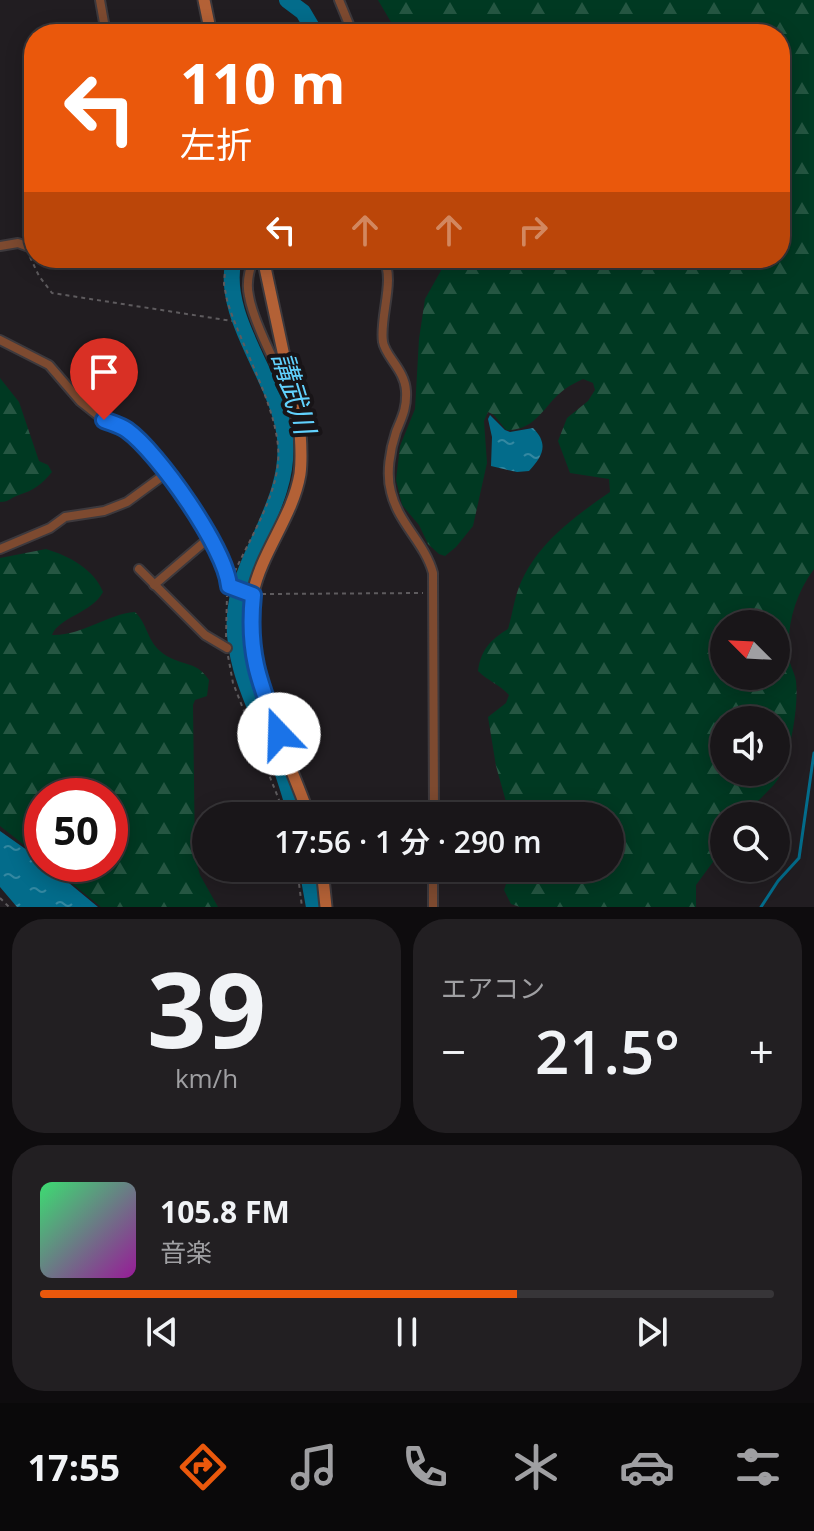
<!DOCTYPE html>
<html lang="ja">
<meta charset="utf-8">
<style>
:root{--surface:#191619;--page:#221f22;--text:#f1f3f6;--muted:#9f9fa2;--line:#373538;--accent:#ea580c}
body{margin:0;font-family:"Open Sans","Noto Sans JP",sans-serif;background:var(--page);color:var(--text);height:100vh;display:flex;flex-direction:column;font-size:30px;white-space:nowrap}
*{box-sizing:border-box;margin:0}
p{font-size:26px;color:var(--muted)}
.icon{flex:none;width:44px;height:44px;fill:none;stroke:currentColor;stroke-width:2;stroke-linecap:round;stroke-linejoin:round}
.map{position:relative;height:907px;overflow:hidden}
.sheet{display:flex;flex-direction:column;gap:12px;padding:12px;background:#0e0c0e;flex:1}
.sheet>*{flex:none}
.guide{position:absolute;left:24px;top:24px;width:766px;height:244px;border-radius:32px;box-shadow:0 4px 20px #0003,0 0 0 2px var(--line);background:#ea580c;color:#fff;overflow:hidden}
.needle{width:52px;rotate:294deg}
.controls{position:absolute;left:710px;top:610px;display:grid;gap:16px}
.controls a{display:grid;place-items:center;width:80px;height:80px;border-radius:50%;background:var(--surface);box-shadow:0 4px 20px #0003,0 0 0 2px var(--line);font-size:40px}
.speed{position:absolute;left:24px;top:778px;display:flex;gap:16px;font-size:40px;font-weight:700;text-align:center}
.speed>*{display:grid;place-content:center;width:104px;height:104px;border-radius:50%;background:var(--surface);box-shadow:0 4px 20px #0003,0 0 0 2px var(--line);line-height:1}
.speed .limit{border:12px solid #d22;background:#fff;color:#111}
.pin{position:absolute;display:grid;place-items:center;width:68px;height:68px;color:#fff;margin:-82px -34px;border-radius:50% 50% 50% 0;rotate:-45deg;box-shadow:0 0 8px #0007}
.pin .icon{rotate:45deg}
.me{position:absolute;width:88px;margin:-44px;rotate:339deg;stroke-linejoin:round;filter:drop-shadow(0 0 6px #0008)}
.turn{display:flex;align-items:center;gap:28px;height:168px;padding:0 24px;font-size:36px}
.turn .icon{width:104px;height:104px;stroke-width:2.5}
.turn b{display:block;font-size:56px;line-height:68px}
.lanes{display:flex;align-items:center;height:76px;padding:0 24px;background:#0003;justify-content:center;gap:40px;direction:ltr}
.lanes .off{opacity:.35}
.big{font-size:60px;font-weight:600;line-height:1.1}
.sheet .tile{flex:1;display:flex;flex-direction:column;justify-content:center;gap:12px;min-width:0;padding:0 28px;border-radius:32px;background:var(--page)}
.sheet .dial{align-items:center;gap:0}
.dial b{font-size:104px;line-height:1}
.song{display:flex;align-items:center;gap:24px}
.cover{width:96px;height:96px;border-radius:12px;background:linear-gradient(135deg,hsl(140 70% 55%),hsl(300 70% 35%))}
.played{height:8px;border-radius:4px;background:linear-gradient(90deg,var(--accent) 65%,var(--line) 65%)}
.keys{display:flex;justify-content:space-around;direction:ltr}
.heat{display:flex;justify-content:space-between;align-items:center;font-size:44px;direction:ltr}
.sheet .tiles{flex:1;display:grid;gap:12px;grid-template-columns:1fr 1fr}
.tile:last-child{grid-column:span 2}
.trip{position:absolute;left:192px;top:802px;width:432px;height:80px;border-radius:40px;background:var(--surface);box-shadow:0 4px 20px #0003,0 0 0 2px var(--line);font-weight:600;line-height:80px;text-align:center}
.dock{display:flex;height:128px;justify-content:space-around;align-items:center;background:#0a090a;color:var(--muted)}
.dock .icon{width:56px;height:56px}
.dock .selected{color:var(--accent)}
.dock b{font-size:36px;color:var(--text)}
.map>svg:first-child{display:block}
</style>
<div class="map">
<svg width="814" height="907" viewBox="0 0 814 907">
<defs>
<pattern id="forest-firs" width="22" height="20" patternUnits="userSpaceOnUse" patternTransform="scale(2)"><rect width="22" height="20" fill="#003922"/><path d="M5 1l3.5 6h-7zM16 11l3.5 6h-7z" fill="#255642"/></pattern>
<pattern id="water-ripples" width="26" height="14" patternUnits="userSpaceOnUse" patternTransform="scale(2)"><rect width="26" height="14" fill="#036c8b"/><path d="M2 4q2-2 4 0t4 0M15 11q2-2 4 0t4 0" fill="none" stroke="#3488a1"/></pattern>
</defs>
<rect width="100%" height="100%" fill="#211d21"/>
<g fill="url(#forest-firs)" fill-rule="evenodd">
<path d="M378 0H814V569C794 596 785 630 790 663 792 669 795 675 796 681 799 707 790 756 778 779 773 788 753 804 745 816H724V847L696 885V907H520L511 904 504 890 508 878 505 868H610V816H510L496 766 488 717 506 703 509 695C499 684 488 681 478 671 481 650 490 640 508 629 512 616 514 600 519 587 536 544 574 517 610 492L609 479 570 473 558 441 567 418 588 401 595 390 593 383 583 379C577 382 570 385 565 389 544 404 537 431 506 430L494 415 488 412 484 421 487 463 473 526 456 547 445 556 439 554 428 544 419 525 402 505 396 480 400 446 415 409 419 339 425 299 443 267 444 258H780V34H398ZM724 624H776V676H724ZM724 720H776V772H724Z"/>
<path d="M0 378 19 402 39 461 48 465 52 472C41 485 34 490 19 495 11 497 10 502 0 502Z"/>
<path d="M46 549C69 556 94 569 103 592 92 613 59 617 52 635 82 636 107 614 135 612 147 623 147 640 160 651 178 667 196 659 209 680L207 696 195 700 193 705 195 858 200 875 218 907H101L48 864H110V796H42V859L0 826V558Z"/>
</g>
<g fill="url(#water-ripples)">
<path d="M490 415 505 430 510 432 533 428C549 444 543 456 529 471L517 472 491 466 492 437 488 419Z"/>
<path d="M0 831 41 860 42 864H46L98 907H17L0 887Z"/>
</g>
<g fill="none" stroke-linecap="round" stroke-linejoin="round">
<path stroke="#036c8b" stroke-width="3" d="M761 907 778 881 799 858 814 753"/>
<g stroke="#036c8b" stroke-width="16">
<path d="M287 0 303 12 316 34"/>
<path d="M234 258C219 317 279 380 285 438 291 497 249 544 237 600 225 656 259 714 279 763 286 780 291 799 296 816"/>
<path d="M307 868 314 907"/>
</g>
<g stroke="#3d393d" stroke-width="12">
<g id="minor">
<path d="M100 0 106 34"/>
<path d="M339 0 353 34"/>
<path d="M0 246 18 243 34 249"/>
<path d="M254 258C249 270 246 283 249 296 252 315 276 372 290 384"/>
<path d="M383 258C396 279 379 318 383 342 385 356 405 370 406 391 407 408 402 417 396 432 390 450 386 474 391 492 398 523 425 543 433 573L434 816"/>
<path d="M0 340 49 365 80 401 104 420 126 429 168 472 215 548 228 575 229 586 244 594 253 595"/>
<path d="M0 549 50 528 65 517 104 511 127 502 168 472"/>
<path d="M139 569 205 635 227 648"/>
<path d="M154 585 209 538"/>
<path d="M433 907V868"/>
</g>
</g>
<g stroke="#3d393d" stroke-width="15">
<g id="secondary">
<path d="M204 0 211 34"/>
<path d="M263 258 300 431C301 445 302 459 300 474 293 516 262 551 253 593 237 666 286 748 309 816"/>
<path d="M322 868 326 907"/>
</g>
</g>
<g stroke="#5e5b5e" stroke-width="2" stroke-dasharray="4 4" stroke-linecap="butt">
<path d="M30 257 39 276 52 293 232 321"/>
<path d="M226 258 224 284 227 300C241 348 283 415 278 463 275 498 250 539 235 571"/>
<path d="M262 594 423 593"/>
<path d="M226 637 227 596"/>
<path d="M228 656 233 683 279 800 272 816"/>
<path d="M297 868 302 907"/>
<path d="M0 898 9 907"/>
</g>
<use href="#minor" stroke="#7d4a30" stroke-width="8"/>
<use href="#secondary" stroke="#b36136" stroke-width="11"/>
</g>
<g fill="none" stroke-linecap="round" stroke-linejoin="round">
<g stroke="#114b97" stroke-width="20">
<path id="route" d="M104 420C111 423 120 425 127 430 158 452 226 549 229 586L253 595C247 652 259 682 279 734"/>
</g>
<use href="#route" stroke="#1a73e8" stroke-width="14"/>
</g>
<g text-anchor="middle" stroke-width="8" stroke-linejoin="round" paint-order="stroke">
<g font-size="28" font-style="italic" fill="#61d1fd" stroke="#181417">
<text transform="translate(294 393) rotate(73)" y="10">講武川</text>
</g>
</g>
</svg>
<div class="controls">
<a><svg class="needle" viewBox="-14 -14 28 28"><path d="M0-13l5 13h-10z" fill="#e53935"/><path d="M0 13l5-13h-10z" fill="#9f9fa2"/></svg></a>
<a><svg class="icon" aria-label="sound" viewBox="0 0 24 24"><path d="M4 9h4l5-4v14l-5-4H4zM17 9q2 3 0 6"/></svg></a>
<a><svg class="icon" aria-label="search" viewBox="0 0 24 24"><circle cx="10" cy="10" r="6"/><path d="M15 15l6 6"/></svg></a>
</div>
<div class="speed"><div class="limit">50</div></div>
<div class="pin" style="left:104px;top:420px;background:#d93025"><svg class="icon" aria-label="arrive" viewBox="0 0 24 24"><path d="M6 21V4h12l-3 4 3 4H6"/></svg></div>
<svg class="me" style="left:279px;top:734px" viewBox="-20 -20 40 40"><circle r="19" fill="#fff"/><path d="M0-13L10 11 0 6-10 11z" fill="#1a73e8"/></svg>
<div class="trip">17:56 · 1 分 · 290 m</div>
<div class="guide">
<div class="turn"><svg class="icon" aria-label="left" viewBox="0 0 24 24"><path d="M17 20v-9H6M10 6l-5 5 5 5"/></svg><div><b>110 m</b>左折</div></div>
<div class="lanes"><svg class="icon" aria-label="left" viewBox="0 0 24 24"><path d="M17 20v-9H6M10 6l-5 5 5 5"/></svg><svg class="icon off" aria-label="ahead" viewBox="0 0 24 24"><path d="M12 20V5M6 11l6-6 6 6"/></svg><svg class="icon off" aria-label="ahead" viewBox="0 0 24 24"><path d="M12 20V5M6 11l6-6 6 6"/></svg><svg class="icon off" aria-label="right" viewBox="0 0 24 24"><path d="M7 20v-9h11M14 6l5 5-5 5"/></svg></div>
</div>
</div>
<section class="sheet">
<div class="tiles">
<div class="tile dial"><b>39</b><p>km/h</p></div>
<div class="tile"><p>エアコン</p>
<div class="heat"><a>−</a><b class="big">21.5°</b><a>+</a></div>
</div>
<div class="tile">
<div class="song"><i class="cover"></i><div><b>105.8 FM</b><p>音楽</p></div></div>
<div class="played"></div>
<div class="keys"><svg class="icon" aria-label="previous" viewBox="0 0 24 24"><path d="M18 5L8 12l10 7zM5 5v14"/></svg><svg class="icon" aria-label="pause" viewBox="0 0 24 24"><path d="M8 5v14M16 5v14"/></svg><svg class="icon" aria-label="next" viewBox="0 0 24 24"><path d="M6 5l10 7-10 7zM19 5v14"/></svg></div>
</div>
</div>
</section>
<nav class="dock">
<b>17:55</b>
<svg class="icon selected" aria-label="directions" viewBox="0 0 24 24"><path d="M12 3l9 9-9 9-9-9zM9 14v-3h6M13 9l2 2-2 2"/></svg>
<svg class="icon" aria-label="music" viewBox="0 0 24 24"><path d="M9 18V5l10-2v13"/><circle cx="6" cy="18" r="3"/><circle cx="16" cy="16" r="3"/></svg>
<svg class="icon" aria-label="phone" viewBox="0 0 24 24"><path d="M5 4h4l2 5-3 2q2 4 5 5l2-3 5 2v4C11 20 4 13 5 4z"/></svg>
<svg class="icon" aria-label="climate" viewBox="0 0 24 24"><path d="M12 3v18M4 7l16 10M4 17L20 7"/></svg>
<svg class="icon" aria-label="car" viewBox="0 0 24 24"><path d="M5 17H2v-5l4-1 3-4h7l3 4 3 1v5h-3M9 17h6M6 11h13"/><circle cx="7" cy="17" r="2"/><circle cx="17" cy="17" r="2"/></svg>
<svg class="icon" aria-label="filters" viewBox="0 0 24 24"><path d="M4 7h16M4 17h16"/><circle cx="9" cy="7" r="2"/><circle cx="15" cy="17" r="2"/></svg>
</nav>
